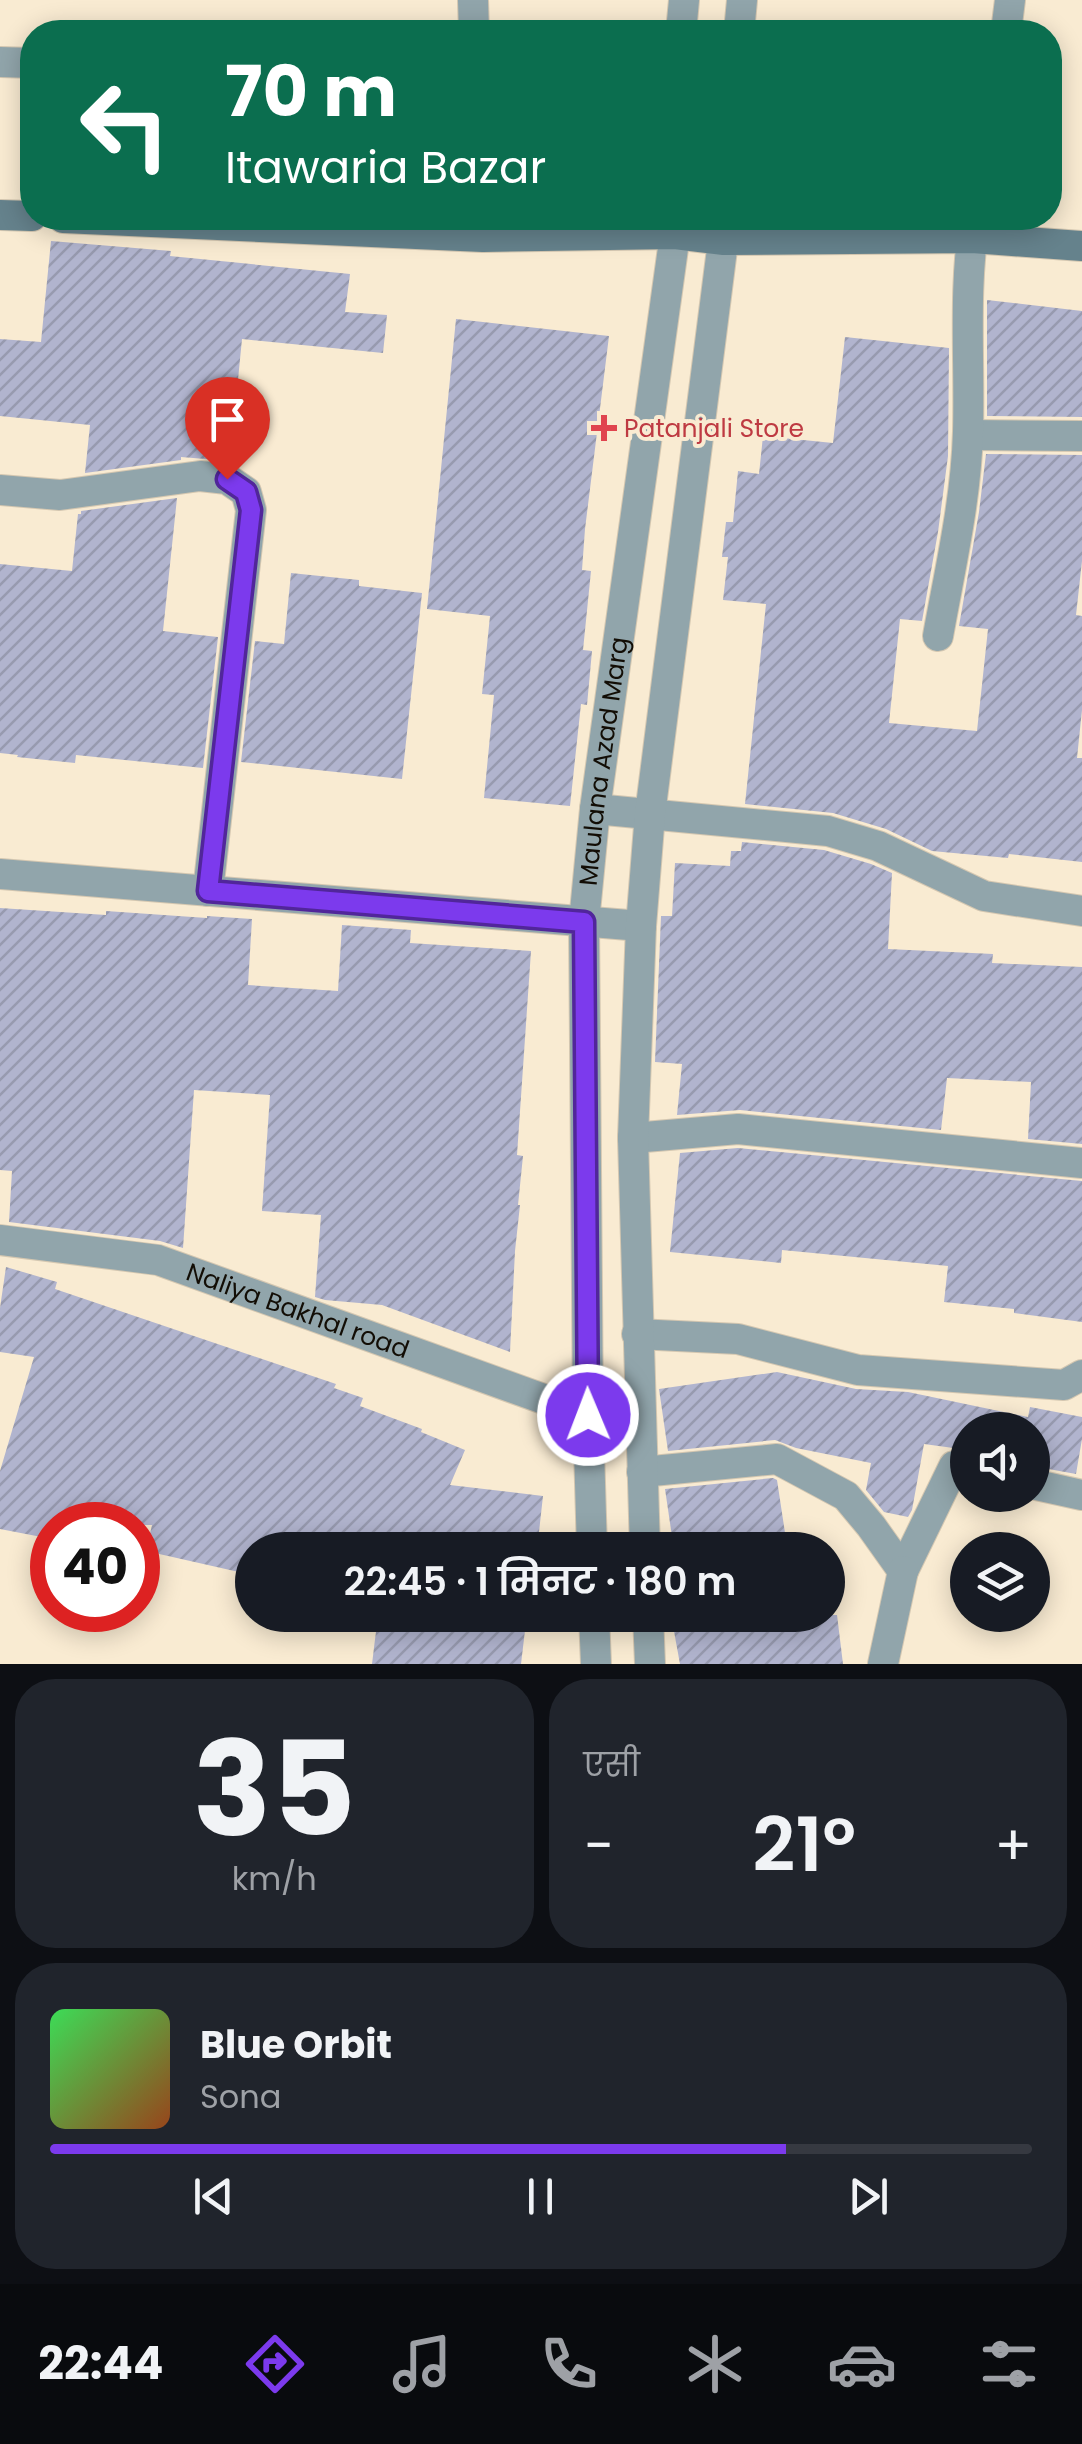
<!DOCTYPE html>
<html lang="hi">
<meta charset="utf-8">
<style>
:root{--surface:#171b24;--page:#20242c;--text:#f1f3f6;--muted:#9ea1a6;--line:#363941;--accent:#7c3aed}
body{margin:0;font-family:Poppins,"Noto Sans Devanagari",sans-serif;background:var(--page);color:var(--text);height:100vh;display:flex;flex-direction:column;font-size:38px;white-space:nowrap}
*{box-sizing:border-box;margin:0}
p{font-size:32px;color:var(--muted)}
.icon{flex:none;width:55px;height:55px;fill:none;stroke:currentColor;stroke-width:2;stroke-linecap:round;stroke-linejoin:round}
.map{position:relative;height:1664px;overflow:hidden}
.side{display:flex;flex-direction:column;gap:15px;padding:15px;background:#0d0f14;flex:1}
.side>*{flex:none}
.guide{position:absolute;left:20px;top:20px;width:1042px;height:210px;border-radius:40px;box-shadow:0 5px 25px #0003;background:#0b6e4f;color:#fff;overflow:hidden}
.tools{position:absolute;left:950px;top:1412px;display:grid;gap:20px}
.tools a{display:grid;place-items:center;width:100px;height:100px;border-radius:50%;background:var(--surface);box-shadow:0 5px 25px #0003;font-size:50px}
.speed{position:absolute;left:30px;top:1502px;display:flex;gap:20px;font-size:50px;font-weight:700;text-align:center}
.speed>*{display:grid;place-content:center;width:130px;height:130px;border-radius:50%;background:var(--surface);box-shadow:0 5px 25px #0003;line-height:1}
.speed .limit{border:15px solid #d22;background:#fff;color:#111}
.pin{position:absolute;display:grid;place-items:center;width:85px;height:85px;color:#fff;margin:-102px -42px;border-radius:50% 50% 50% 0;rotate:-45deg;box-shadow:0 0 10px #0007}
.pin .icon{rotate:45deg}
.me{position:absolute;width:110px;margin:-55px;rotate:359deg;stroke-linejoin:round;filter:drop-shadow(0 0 8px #0008)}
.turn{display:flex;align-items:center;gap:35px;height:210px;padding:0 40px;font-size:45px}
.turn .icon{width:130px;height:130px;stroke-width:2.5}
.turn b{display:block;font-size:70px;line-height:85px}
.big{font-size:75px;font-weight:600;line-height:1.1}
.side .card{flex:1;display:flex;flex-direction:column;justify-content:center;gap:15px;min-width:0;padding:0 35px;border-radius:40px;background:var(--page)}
.side .dial{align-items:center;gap:0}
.dial b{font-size:130px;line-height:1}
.song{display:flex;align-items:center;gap:30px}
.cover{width:120px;height:120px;border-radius:15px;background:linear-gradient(135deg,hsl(130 70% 55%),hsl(20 70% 35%))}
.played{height:10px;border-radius:5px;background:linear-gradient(90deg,var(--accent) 75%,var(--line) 75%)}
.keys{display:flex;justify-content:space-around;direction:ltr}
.heat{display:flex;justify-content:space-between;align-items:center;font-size:55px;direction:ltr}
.side .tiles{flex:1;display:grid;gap:15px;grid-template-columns:1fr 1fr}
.card:last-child{grid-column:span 2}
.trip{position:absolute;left:235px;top:1532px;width:610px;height:100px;border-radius:50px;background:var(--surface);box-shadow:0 5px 25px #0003;font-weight:600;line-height:100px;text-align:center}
.menu{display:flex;height:160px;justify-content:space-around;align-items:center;background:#090b0e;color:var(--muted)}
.menu .icon{width:70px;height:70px}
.menu .active{color:var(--accent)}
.menu b{font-size:45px;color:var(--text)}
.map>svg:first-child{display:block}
</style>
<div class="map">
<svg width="1082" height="1664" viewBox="0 0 1082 1664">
<defs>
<pattern id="building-hatch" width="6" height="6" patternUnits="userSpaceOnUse" patternTransform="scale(2.5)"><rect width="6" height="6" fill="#b1b4ce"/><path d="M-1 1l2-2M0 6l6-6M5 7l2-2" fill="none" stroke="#979aaf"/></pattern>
</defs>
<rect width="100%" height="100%" fill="#f9ebd2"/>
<g fill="url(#building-hatch)">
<path d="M51 241 171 251 170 256 350 274 345 312 387 315 383 353 242 339 230 461 181 457V460L85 473 90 425 0 416V339L41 342Z"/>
<path d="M987 300 1082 311V417L987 416Z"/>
<path d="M456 319 609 336 585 529 582 570 591 571 583 650 592 651 587 705 581 704 570 806 484 798 494 695 482 694 490 616 427 609Z"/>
<path d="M845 337 949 348 948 456 938 532 922 621 900 619 889 723 977 731 988 629 959 626 979 512 986 454 1082 455V561L1076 615 1082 616V710L1077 758H1082V862L1009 854 1008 858 932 851 886 829 833 813 745 804 766 604 723 600 728 557H722L726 522H733L738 471 759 474 763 436 833 443Z"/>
<path d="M177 498 163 631 218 637 203 768 76 755 75 763 17 757 18 755 0 753V564L72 571 78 514H81V511Z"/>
<path d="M291 573 359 580V586L422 593 402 779 241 762 255 641 284 644Z"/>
<path d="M742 842 824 850 871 864 892 873 888 949 993 954 992 963 1082 967V1144L1028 1139 1031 1082 947 1078 941 1130 740 1110 677 1115 682 1064 655 1062 661 916H672L675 863 730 866 731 851H741Z"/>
<path d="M0 908 106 915V911L207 918V916L252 919 248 985 338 991 342 925 411 930 410 943 531 951 517 1155 523 1156 518 1205H520L515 1251 510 1352 382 1305 325 1300 315 1297 321 1215 262 1211 270 1095 194 1090 183 1248 160 1241 9 1222 12 1171 0 1170Z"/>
<path d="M738 1148 1082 1181V1322L1014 1313V1309L944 1302 948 1266 782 1250 781 1263 670 1252 680 1153Z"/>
<path d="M6 1267 57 1282 55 1289 336 1384 334 1388 363 1398 360 1406 422 1429 421 1432 465 1450 450 1485 543 1496 537 1550H252V1575L146 1551 152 1525H52V1539L0 1529V1471L34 1357 0 1352V1308Z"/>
<path d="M777 1372 856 1389 908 1392 1028 1417 1030 1407 1082 1417V1439L1076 1474 1032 1466V1430H968V1450L924 1444 912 1510 908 1517 884 1512 866 1490 871 1463 796 1448 775 1440 668 1451 659 1389Z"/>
<path d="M773 1478 777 1480 787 1546 757 1550H674L665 1489Z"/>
<path d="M378 1615H462L526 1622 521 1664H372Z"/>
<path d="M671 1615H837L843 1664H680Z"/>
</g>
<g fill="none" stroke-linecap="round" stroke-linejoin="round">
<g stroke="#d4c7b1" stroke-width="32">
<g id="minor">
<path d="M473 0 474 32"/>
<path d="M1006 32 1010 0"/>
<path d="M0 62 32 63"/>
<path d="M968 435 1082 436"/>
<path d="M0 490 60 495 200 476 227 479 246 492 251 510 208 891"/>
<path d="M938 636C950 569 966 501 968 432 970 361 963 288 975 218"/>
<path d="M595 809 828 831 878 846 984 896 1082 911"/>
<path d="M0 874 641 926"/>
<path d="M633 1138 738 1129 1082 1163"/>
<path id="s1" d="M0 1240 158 1260 588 1415"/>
<path d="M637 1334 738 1339 858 1370 1064 1385 1082 1375"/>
<path d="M642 1472 777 1459 846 1496 871 1526 903 1571 954 1466 968 1469"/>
<path d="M1032 1484 1082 1495"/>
<path d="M883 1664 903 1571"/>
</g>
</g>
<g stroke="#d4c7b1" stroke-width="32">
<g id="tertiary">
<path d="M681 32 684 0"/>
<path d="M739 32 742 0"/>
<path id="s2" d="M592 1550 588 1415 584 922 595 809 675 234V218"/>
<path d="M645 1550 633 1138 641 926 650 814 726 218"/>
<path d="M594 1615 596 1664"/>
<path d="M648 1615 650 1664"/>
</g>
</g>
<g stroke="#d4c7b1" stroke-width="32">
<g id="secondary">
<path d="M0 215 32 216"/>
<path d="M63 218 483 237 675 234 724 240 972 238 1082 246"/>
</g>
</g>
<use href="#minor" stroke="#91a5ab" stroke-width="30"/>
<use href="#tertiary" stroke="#91a5ab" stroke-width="30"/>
<use href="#secondary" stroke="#65828c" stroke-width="30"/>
</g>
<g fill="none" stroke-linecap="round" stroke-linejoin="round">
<g stroke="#51269a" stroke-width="25">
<path id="route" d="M227 479 246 492 251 510 208 891 584 922 588 1415"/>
</g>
<use href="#route" stroke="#7c3aed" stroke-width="18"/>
</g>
<path fill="#e0444e" stroke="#f9ebd2" stroke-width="4" d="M599 413h10v10h10v10h-10v10h-10v-10h-10v-10h10z"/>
<g text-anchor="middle" stroke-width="8" stroke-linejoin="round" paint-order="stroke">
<g font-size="25" fill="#be3a42" stroke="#f9ebd2" text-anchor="start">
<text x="624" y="437">Patanjali Store</text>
</g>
<g font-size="25" fill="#120d05" stroke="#f9ebd2">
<text dy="9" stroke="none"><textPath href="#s2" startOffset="790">Maulana Azad Marg</textPath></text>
<text dy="9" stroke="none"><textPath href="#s1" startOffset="308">Naliya Bakhal road</textPath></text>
</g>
</g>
</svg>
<div class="tools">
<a><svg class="icon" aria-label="sound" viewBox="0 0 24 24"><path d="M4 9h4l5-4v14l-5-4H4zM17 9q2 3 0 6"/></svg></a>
<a><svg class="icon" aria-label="layers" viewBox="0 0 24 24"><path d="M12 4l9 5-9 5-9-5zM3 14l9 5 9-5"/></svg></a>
</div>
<div class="speed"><div class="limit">40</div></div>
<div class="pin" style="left:227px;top:479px;background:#d93025"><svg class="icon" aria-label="arrive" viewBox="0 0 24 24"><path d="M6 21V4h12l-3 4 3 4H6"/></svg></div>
<svg class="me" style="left:588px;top:1415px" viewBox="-20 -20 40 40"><circle r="17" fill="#7c3aed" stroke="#fff" stroke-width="3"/><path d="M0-11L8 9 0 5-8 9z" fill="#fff"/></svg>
<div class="trip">22:45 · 1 मिनट · 180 m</div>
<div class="guide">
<div class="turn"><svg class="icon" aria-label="left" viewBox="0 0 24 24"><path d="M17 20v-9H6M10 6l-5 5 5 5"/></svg><div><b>70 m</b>Itawaria Bazar</div></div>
</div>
</div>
<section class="side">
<div class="tiles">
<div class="card dial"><b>35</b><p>km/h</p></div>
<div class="card"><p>एसी</p>
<div class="heat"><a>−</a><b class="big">21°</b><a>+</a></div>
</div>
<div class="card">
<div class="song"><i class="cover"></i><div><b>Blue Orbit</b><p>Sona</p></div></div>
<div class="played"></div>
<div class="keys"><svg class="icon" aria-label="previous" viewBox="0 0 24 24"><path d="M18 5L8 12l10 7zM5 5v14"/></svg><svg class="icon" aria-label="pause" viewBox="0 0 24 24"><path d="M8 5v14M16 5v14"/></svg><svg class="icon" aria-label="next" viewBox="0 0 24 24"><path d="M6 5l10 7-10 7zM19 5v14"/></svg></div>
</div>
</div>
</section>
<nav class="menu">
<b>22:44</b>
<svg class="icon active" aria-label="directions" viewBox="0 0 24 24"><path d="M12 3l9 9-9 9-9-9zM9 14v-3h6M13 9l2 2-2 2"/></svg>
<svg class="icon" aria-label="music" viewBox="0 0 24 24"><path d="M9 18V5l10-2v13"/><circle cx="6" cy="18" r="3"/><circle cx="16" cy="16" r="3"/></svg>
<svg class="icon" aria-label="phone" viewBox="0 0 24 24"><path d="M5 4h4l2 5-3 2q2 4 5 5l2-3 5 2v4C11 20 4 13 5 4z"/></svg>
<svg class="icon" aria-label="climate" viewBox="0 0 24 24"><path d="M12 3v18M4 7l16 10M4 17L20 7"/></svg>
<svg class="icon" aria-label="car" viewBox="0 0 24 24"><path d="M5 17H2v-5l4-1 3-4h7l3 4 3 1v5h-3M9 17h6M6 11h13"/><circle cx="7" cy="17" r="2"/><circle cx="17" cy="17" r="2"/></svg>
<svg class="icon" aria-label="filters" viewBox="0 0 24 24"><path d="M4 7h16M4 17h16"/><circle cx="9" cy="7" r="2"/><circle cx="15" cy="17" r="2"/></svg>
</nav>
